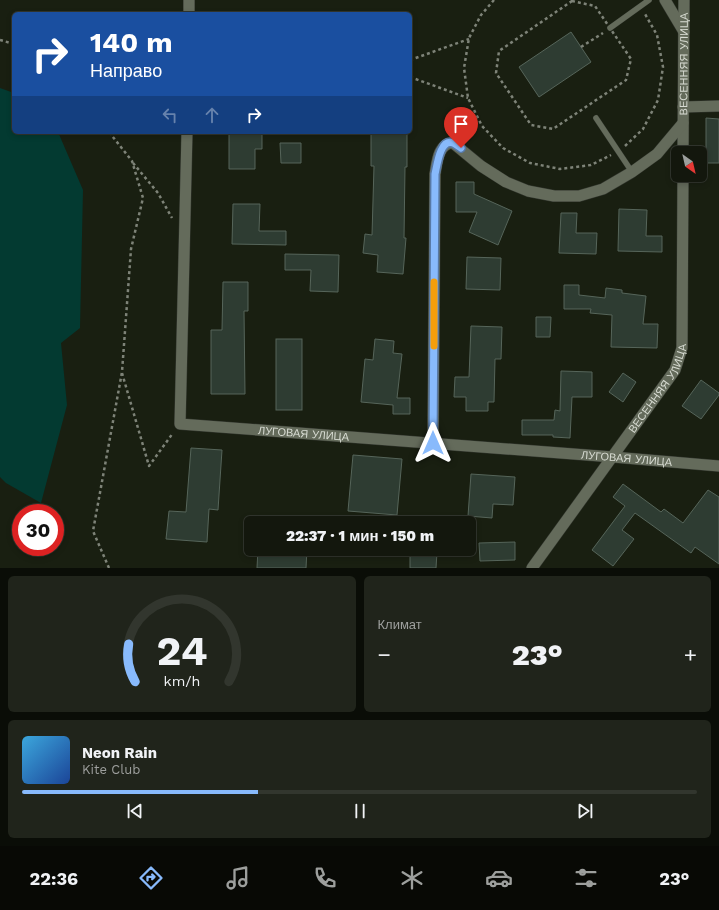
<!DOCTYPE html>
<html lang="ru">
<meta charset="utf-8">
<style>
:root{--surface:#13170d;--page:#20241b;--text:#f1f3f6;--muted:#9d9f9d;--line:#32362e;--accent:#88bafc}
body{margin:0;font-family:"Work Sans",sans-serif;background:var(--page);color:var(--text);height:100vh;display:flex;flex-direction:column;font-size:15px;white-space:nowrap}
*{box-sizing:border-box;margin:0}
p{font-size:13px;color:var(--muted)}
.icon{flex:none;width:22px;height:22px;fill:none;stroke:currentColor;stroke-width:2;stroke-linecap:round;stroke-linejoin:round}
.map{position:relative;height:568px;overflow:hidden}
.panel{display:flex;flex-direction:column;gap:8px;padding:8px;background:#0a0d07;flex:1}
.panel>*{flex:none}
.hud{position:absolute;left:12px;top:12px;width:400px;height:122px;border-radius:6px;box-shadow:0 2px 6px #0003,0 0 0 1px var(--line);background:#1a4fa0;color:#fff;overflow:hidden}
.needle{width:26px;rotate:146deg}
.buttons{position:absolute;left:671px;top:146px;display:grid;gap:8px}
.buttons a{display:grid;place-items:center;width:36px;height:36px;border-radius:6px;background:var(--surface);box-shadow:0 2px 6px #0003,0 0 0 1px var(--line);font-size:20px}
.speed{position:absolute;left:12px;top:504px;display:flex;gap:8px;font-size:20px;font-weight:700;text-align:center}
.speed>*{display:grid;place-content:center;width:52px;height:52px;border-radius:50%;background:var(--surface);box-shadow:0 2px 6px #0003,0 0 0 1px var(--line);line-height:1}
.speed .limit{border:6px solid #d22;background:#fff;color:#111}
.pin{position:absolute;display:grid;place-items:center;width:34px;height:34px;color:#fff;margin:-41px -17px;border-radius:50% 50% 50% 0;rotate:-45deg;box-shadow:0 0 4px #0007}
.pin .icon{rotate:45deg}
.me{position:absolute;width:44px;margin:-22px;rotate:0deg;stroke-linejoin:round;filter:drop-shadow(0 0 3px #0008)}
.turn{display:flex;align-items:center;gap:14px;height:84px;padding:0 12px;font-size:18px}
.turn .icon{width:52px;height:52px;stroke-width:2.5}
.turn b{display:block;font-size:28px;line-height:34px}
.lanes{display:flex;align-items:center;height:38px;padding:0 12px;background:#0003;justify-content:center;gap:20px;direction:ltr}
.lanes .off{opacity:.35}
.big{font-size:30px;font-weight:800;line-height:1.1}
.panel .widget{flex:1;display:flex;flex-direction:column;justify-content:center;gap:6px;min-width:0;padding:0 14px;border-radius:6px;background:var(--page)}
.panel .dial{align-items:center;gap:0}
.dial svg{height:104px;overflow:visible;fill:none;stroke:var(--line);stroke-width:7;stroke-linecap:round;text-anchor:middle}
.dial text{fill:var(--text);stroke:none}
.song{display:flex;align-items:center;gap:12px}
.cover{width:48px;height:48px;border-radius:6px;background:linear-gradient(135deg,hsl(200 70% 55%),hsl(220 70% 35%))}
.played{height:4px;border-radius:2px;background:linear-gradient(90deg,var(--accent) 35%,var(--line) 35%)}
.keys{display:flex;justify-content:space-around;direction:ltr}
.heat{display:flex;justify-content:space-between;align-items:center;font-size:22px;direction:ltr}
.panel .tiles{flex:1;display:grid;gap:8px;grid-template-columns:1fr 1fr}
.widget:last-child{grid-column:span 2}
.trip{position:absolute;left:244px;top:516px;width:232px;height:40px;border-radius:6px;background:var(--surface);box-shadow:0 2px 6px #0003,0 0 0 1px var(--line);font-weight:800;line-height:40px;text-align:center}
.tab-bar{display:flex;height:64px;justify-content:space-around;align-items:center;background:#080905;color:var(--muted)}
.tab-bar .icon{width:28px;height:28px}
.tab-bar .active{color:var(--accent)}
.tab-bar b{font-size:18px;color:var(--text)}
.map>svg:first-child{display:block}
</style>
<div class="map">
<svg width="719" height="568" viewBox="0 0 719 568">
<rect width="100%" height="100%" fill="#191f11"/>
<path fill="#033a31" d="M0 88 14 93V132H58L83 190 80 328 61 343 67 405 41 503 6 483 0 477Z"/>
<g fill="#2e3c32" stroke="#56655a">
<path d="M571 32 591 62 539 97 519 67Z"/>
<path d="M706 118 719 119V163H706Z"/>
<path d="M229 132H262V149H255V169H229Z"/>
<path d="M371 132H407V167H405L404 238H406L403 274 377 272 378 255 363 253 365 234 372 235 374 166H371Z"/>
<path d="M280 143H301V163H281Z"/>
<path d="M456 182H474V194L512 211 498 245 469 232 477 212H456Z"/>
<path d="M233 204H260L259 231H286V245L232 244Z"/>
<path d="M619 209 647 210 646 236H662V252L618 251Z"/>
<path d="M561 213H577L576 233H597L596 254 559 253Z"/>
<path d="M285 254 339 255 338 292 310 291 311 270H285Z"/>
<path d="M467 257 501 258 500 290 466 289Z"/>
<path d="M223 282H248V311H244L245 394H211V330H222Z"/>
<path d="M564 285H579V295L605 298 606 288 622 290V293L646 296 643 324H658L657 348 611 347 612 315 590 313 591 309H564Z"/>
<path d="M536 317H551L550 337H536Z"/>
<path d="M471 326 502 327 501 359H495L494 402H488V411H466V397H454L455 377H469Z"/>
<rect x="276" y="339" width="26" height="71"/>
<path d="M375 339 394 341 393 353 402 354 397 398H410V414H393V405L361 402 365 359 373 360Z"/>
<path d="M561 371 592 372V397H572L570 438 553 437V435H522V420H554L555 410 560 411Z"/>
<path d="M623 373 636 382 623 402 609 392Z"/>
<path d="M701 380 719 393V395L701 419 682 406Z"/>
<path d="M191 448 222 450 218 510 209 509 207 542 166 539 169 511 186 512Z"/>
<path d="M353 455 402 459 397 515 348 511Z"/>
<path d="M471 474 515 477 513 505 493 504 492 518 468 516Z"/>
<path d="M623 484 661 512 664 509 683 523 708 490 719 497V564L695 547 691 553 635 513 622 530 634 539 613 566 592 550 625 506 613 497Z"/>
<path d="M515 542V560L480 561 479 543Z"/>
<path d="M258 549H307L306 568H257Z"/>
<path d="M410 551 437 552 436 568H410Z"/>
</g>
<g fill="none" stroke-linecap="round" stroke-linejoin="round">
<g stroke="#33372f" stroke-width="6">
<g id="service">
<path d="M610 28 649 0"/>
<path d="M596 118 632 172"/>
</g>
</g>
<g stroke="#33372f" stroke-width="12">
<g id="minor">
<path d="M189 0V14"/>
<path d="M665 0 684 32"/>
<path d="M683 107 719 106"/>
<path id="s1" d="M187 132 180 424 613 457 719 466"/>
<path id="s2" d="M683 153 684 0"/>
<path d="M433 443 435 174C437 163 438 143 453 143L481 166 506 182 528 191 554 196H579L603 189 632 172 657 154 683 123"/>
<path id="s3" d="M532 568 675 370 682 348 683 175"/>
</g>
</g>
<g stroke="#7e8378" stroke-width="2.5" stroke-dasharray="3 3" stroke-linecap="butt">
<path d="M494 0 481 15 469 38 464 68 468 98 482 126 503 148 530 163 560 169 591 165 611 155"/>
<path d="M572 1 595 6 631 59 626 80 553 129 531 125 496 73 499 51Z"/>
<path d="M0 40 14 44"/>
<path d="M581 47 603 33"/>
<path d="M410 60 469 39"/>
<path d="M410 77 468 98"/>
<path d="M625 146 643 129 658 100 663 67 657 35 645 14"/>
<path d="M133 163 158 193 172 218"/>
<path d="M122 373 149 466 173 433"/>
<path d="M109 568 93 531 122 372 131 249 143 198 132 161 109 132"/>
</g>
<use href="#service" stroke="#646b5b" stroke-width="5.5"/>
<use href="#minor" stroke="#646b5b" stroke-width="11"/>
</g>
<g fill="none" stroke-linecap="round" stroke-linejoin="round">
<g stroke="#5879a4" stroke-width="10">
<path id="route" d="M433 443 435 174C437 166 440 138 453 143 456 144 459 147 461 148"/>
</g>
<use href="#route" stroke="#88bafc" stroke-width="7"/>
<path stroke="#f59e0b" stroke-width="7" d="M434 346V282"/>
</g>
<g text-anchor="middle" stroke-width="4" stroke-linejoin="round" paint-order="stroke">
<g font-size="11" fill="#d7dbd2" stroke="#101609">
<text dy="4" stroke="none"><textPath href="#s2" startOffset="89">ВЕСЕННЯЯ УЛИЦА</textPath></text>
<text dy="4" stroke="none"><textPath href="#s3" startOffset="220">ВЕСЕННЯЯ УЛИЦА</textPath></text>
<text dy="4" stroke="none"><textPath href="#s1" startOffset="416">ЛУГОВАЯ УЛИЦА</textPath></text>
<text dy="4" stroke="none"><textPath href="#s1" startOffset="740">ЛУГОВАЯ УЛИЦА</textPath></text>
</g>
</g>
</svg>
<div class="buttons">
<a><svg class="needle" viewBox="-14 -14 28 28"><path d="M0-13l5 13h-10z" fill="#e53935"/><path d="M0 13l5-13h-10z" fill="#9d9f9d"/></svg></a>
</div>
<div class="speed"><div class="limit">30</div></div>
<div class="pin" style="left:461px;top:148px;background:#d93025"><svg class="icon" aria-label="arrive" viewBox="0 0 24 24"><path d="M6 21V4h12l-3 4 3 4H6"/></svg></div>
<svg class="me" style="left:433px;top:443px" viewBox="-20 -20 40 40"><path d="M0-17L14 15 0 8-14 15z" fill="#88bafc" stroke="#fff" stroke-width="4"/></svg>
<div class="trip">22:37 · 1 мин · 150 m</div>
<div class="hud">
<div class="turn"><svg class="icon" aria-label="right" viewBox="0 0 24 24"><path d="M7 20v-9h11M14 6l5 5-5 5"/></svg><div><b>140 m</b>Направо</div></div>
<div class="lanes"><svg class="icon off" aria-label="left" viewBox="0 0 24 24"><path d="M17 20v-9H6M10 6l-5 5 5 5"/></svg><svg class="icon off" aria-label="ahead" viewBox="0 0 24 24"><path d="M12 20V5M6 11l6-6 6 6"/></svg><svg class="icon" aria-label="right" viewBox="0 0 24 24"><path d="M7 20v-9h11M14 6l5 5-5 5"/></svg></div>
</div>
</div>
<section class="panel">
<div class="tiles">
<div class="widget dial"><svg viewBox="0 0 100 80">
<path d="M14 69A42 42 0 1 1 86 69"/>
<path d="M14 69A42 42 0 0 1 9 40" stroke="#88bafc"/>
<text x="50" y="56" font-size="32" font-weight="700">24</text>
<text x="50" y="72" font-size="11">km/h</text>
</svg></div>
<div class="widget"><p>Климат</p>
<div class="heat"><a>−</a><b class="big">23°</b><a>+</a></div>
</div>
<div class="widget">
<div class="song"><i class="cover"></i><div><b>Neon Rain</b><p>Kite Club</p></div></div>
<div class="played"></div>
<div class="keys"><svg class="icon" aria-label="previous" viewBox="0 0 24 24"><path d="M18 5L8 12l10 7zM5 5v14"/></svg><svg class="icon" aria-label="pause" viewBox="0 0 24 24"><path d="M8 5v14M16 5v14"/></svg><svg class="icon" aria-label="next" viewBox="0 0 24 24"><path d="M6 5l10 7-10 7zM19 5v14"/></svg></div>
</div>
</div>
</section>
<nav class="tab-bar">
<b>22:36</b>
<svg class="icon active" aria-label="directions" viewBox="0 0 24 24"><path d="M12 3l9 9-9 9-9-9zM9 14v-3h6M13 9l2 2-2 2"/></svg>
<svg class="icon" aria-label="music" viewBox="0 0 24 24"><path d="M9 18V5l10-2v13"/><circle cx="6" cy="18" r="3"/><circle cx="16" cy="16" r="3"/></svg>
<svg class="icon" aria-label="phone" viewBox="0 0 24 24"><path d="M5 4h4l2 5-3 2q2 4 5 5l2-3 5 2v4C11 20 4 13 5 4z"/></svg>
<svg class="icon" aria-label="climate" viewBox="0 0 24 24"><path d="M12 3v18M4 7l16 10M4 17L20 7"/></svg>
<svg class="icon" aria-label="car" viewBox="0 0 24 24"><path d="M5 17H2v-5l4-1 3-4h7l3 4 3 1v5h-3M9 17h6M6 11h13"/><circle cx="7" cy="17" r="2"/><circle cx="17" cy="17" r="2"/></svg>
<svg class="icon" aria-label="filters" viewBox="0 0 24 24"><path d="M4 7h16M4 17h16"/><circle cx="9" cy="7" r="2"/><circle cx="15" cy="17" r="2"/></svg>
<b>23°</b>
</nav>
